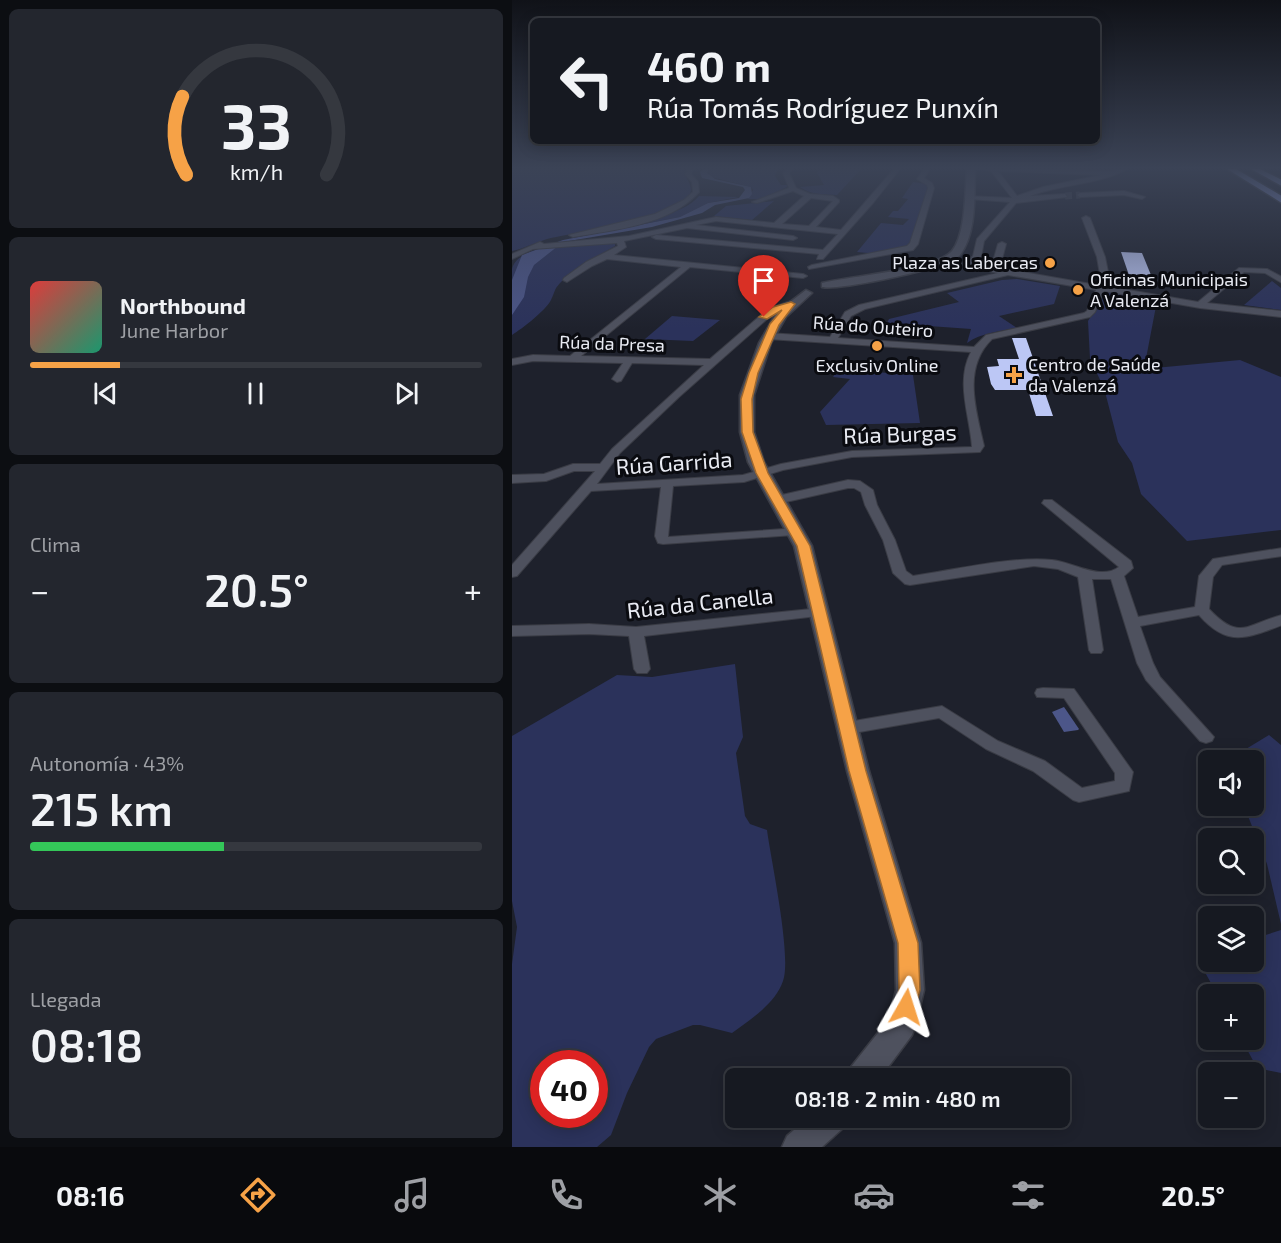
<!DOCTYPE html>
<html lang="es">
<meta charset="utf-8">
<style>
:root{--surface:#161921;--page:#23262e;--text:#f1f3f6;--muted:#9ea0a5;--line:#35383f;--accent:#f6a247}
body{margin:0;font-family:"Exo 2",sans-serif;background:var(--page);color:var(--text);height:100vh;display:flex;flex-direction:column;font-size:22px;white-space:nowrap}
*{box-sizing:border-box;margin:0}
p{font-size:20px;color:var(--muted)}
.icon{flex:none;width:33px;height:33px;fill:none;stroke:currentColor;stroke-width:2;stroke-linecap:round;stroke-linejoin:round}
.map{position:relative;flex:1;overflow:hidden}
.side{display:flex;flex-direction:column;gap:9px;padding:9px;background:#0c0e12;width:512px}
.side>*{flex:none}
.top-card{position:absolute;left:18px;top:18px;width:570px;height:126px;border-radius:9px;box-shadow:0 3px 15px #0003,0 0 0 2px var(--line);background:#161921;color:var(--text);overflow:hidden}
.controls{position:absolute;left:686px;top:750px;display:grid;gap:12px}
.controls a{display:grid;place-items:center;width:66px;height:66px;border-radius:9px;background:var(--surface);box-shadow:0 3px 15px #0003,0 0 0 2px var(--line);font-size:30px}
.speed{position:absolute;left:18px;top:1050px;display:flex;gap:12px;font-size:30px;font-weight:700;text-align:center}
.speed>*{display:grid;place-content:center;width:78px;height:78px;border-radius:50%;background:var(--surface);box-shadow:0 3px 15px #0003,0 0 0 2px var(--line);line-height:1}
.speed .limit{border:9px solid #d22;background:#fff;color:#111}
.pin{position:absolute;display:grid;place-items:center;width:51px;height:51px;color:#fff;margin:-62px -26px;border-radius:50% 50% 50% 0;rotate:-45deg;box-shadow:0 0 6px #0007}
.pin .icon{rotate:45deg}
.me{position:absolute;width:66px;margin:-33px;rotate:6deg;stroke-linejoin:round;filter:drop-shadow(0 0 4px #0008)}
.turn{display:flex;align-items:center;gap:21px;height:126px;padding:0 18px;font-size:27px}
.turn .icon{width:78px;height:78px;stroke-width:2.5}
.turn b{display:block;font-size:42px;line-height:51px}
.big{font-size:45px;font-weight:600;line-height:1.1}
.side .tile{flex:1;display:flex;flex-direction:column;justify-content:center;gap:9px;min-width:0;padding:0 21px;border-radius:9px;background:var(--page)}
.side .dial{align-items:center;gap:0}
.dial svg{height:156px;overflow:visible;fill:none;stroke:var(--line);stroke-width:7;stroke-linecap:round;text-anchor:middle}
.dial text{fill:var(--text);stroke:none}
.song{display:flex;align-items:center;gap:18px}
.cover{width:72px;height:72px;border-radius:9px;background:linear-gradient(135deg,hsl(0 70% 55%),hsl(160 70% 35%))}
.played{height:6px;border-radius:3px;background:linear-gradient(90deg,var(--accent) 20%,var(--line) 20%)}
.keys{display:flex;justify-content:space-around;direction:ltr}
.heat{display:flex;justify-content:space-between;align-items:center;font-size:33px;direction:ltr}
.charge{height:9px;border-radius:4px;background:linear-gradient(90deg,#34c759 43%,var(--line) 0)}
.trip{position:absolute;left:213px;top:1068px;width:345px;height:60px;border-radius:9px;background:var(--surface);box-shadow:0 3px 15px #0003,0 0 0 2px var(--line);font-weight:600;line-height:60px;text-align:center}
.tab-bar{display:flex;height:96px;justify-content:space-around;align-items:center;background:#090a0d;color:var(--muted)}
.tab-bar .icon{width:42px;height:42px}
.tab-bar .active{color:var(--accent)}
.tab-bar b{font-size:27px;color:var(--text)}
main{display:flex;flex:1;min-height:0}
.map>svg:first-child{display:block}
</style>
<main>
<section class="side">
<div class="tile dial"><svg viewBox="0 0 100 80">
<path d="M14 69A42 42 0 1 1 86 69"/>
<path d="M14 69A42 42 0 0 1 12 29" stroke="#f6a247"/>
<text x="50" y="56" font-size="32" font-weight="700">33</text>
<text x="50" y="72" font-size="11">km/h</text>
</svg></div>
<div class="tile">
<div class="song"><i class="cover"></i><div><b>Northbound</b><p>June Harbor</p></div></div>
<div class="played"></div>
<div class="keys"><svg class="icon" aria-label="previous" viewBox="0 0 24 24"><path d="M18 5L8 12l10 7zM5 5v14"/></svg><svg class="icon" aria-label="pause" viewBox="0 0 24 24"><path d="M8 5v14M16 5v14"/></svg><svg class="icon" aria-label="next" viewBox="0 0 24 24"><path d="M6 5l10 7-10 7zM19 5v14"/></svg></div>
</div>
<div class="tile"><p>Clima</p>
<div class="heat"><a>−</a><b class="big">20.5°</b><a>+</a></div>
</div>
<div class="tile"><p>Autonomía · 43%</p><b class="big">215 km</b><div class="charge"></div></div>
<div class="tile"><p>Llegada</p><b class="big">08:18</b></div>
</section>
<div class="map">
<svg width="770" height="1147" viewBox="0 0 770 1147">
<rect width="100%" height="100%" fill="#1e212c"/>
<g fill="#2b325b" fill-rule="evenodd">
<path d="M0 169H173C172 178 182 185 178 194 168 215 64 233 39 238 26 241 14 248 0 251Z"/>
<path d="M197 169H266L263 176 269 185H275V187L249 199H236L241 190 239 187 199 177 195 172Z"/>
<path d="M309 169H349L325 195C312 194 298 195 288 187L312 185 305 173Z"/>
<path d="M401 182 415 184 419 188 402 244 367 254 345 252 369 223 391 225 397 219 376 217 381 211H386L396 199 390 198Z"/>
<path d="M187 196 227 197 196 203 168 217 89 232C113 225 172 216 187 196Z"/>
<path d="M262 201 240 220 202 216 214 206Z"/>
<path d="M99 243 103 244V246C85 257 65 265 51 280 41 290 44 290 39 300 33 311 11 328 0 335 0 318 0 284 0 269 7 241 75 245 99 243Z"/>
<path d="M505 279 548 286 542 304 487 316 505 328C488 331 469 333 455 343L459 329 375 323 377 319 447 302 435 293 490 280Z"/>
<path d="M760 281 769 288V310L732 305Z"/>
<path d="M595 291 645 301 632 369 728 360 769 377V530L675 541 629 494 620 463 606 442 592 388 578 359 576 321Z"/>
<path d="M160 316 208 320 181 341 133 339Z"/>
<path d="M326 369 401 375 408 423 314 425 308 412 338 379 321 377Z"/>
<path d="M223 664 231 737 224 753 233 816 238 824 255 830C259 860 280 957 271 981 263 1004 239 1019 220 1033L188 1025H181L144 1039 137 1047 115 1093 99 1135 85 1147H0V964L5 927 0 901V736L105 675 140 677ZM32 1064H82V1114H32Z"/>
<path d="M757 735 769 745V924L755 864 732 806H741V760H729V752Z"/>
<path d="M769 930H770L769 1073 745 1068 730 1040H741V994H705L684 956 696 952V962H741V939Z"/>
</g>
<g fill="#4c5689">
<path d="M191 169H197L195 173 203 179 239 187 240 194 237 198 203 205 190 213 140 227 51 242 22 265 16 277 12 297 0 315V280L10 255 51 240 168 217 196 203 227 198 233 190 231 187 190 178 188 172Z"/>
<path d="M552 707 567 729 566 730 552 732 540 712Z"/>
</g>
<g fill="#bcc7f5">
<path d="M609 252 630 253 643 285 620 284Z"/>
<path d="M500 338H514L541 416H524L516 390H483L479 384 475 367 487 366 485 359H507Z"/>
</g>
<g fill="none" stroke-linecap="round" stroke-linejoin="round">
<path stroke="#3c3f4a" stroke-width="7" stroke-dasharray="7 4" stroke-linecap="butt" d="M553 196 568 195"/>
<g stroke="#3a3c45" stroke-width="2">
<g id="minor">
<path d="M175 169H181L179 174 186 182 187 192C158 225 102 230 61 237L57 235 143 214 172 200 181 192 180 182 173 174Z"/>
<path d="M275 169H281L277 173 284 188 298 194 321 196 327 200V202L304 227 329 230 382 169H388L361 203 311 259H305L307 254 144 239 140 237 144 235 311 250 326 234 204 221 184 225 281 236 285 238 281 240 175 228 112 241 114 247 102 255 291 274 295 276 291 278 178 267 69 356 198 359 249 315 261 307 279 301 283 304 255 319 167 397 108 453 85 484 231 475 269 464 340 451 460 447C458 416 443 382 459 352L256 339 251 336 256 333 318 337 333 312 347 305 486 273 427 261 431 259 455 263 461 256 465 239 498 202 457 199 455 196 500 198 479 171 467 169 597 171 615 169C586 185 549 184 518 196L553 194 555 197 504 203 472 241 469 257 462 264 475 266 482 258 486 244 490 242 494 244 490 259 483 267 590 286 585 257 570 218 574 216 578 218 593 257 599 287 686 302 727 268 755 269 770 277V283L753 273 732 272 695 303 770 311V317L688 308 592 291 583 312 578 317 480 339C450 368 464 410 472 446L468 452 340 457 271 470 232 482 161 486 156 537 287 528 288 531 282 535 151 544 146 543 143 536 149 487 79 491 5 576 0 577V565L83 471H62L34 481 0 483V475L32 474 61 464H88L100 449 192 365 120 363 109 381 105 382 100 379 111 363 21 361 0 365V359L21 355 58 356 169 267 95 259 80 266 55 282 51 280 52 278 74 262 106 246 105 243 21 249 0 259V254L28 242 32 244 117 236 204 217 262 223 292 196 281 191 245 203 240 202 277 188 271 173ZM486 171 589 175 531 187 505 196ZM299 198 321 201 297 226 270 224ZM496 275 584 290 575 311 572 313 474 335 462 347 326 338 339 316 353 309Z"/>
<path d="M412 169H418L412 178 420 183 422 188 406 244 401 250 297 269 296 267 300 265 395 246 398 243 416 188 415 185 405 179Z"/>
<path d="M612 191 633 197 630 199 612 195 568 197 565 195 568 193Z"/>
<path d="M336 480 348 481 361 490 365 505 383 540 394 571 401 576C442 570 500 556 540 560 561 562 588 581 607 567L530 503 532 500H540L619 561 621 568 612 576 626 617 683 607 687 576 701 559 770 548V556L710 565 701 577 697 609C728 642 735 624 770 615V625C734 639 715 647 687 615L628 626 641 663 648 677 702 737 700 741 694 743 688 741 634 680 625 663 599 579H580L591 650 589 653H579L577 650 566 577 546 569 522 566 398 585 393 584 381 573 371 540 353 505 349 492 342 488H336L265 504 259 500 261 497Z"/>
<path d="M309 608 316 612 314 615 132 636 138 669 135 673H125L122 669 117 636 77 634 0 636V626L77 624 124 627Z"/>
<path d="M531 688 562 689 621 772 617 791 567 802 561 800 521 771 474 749 427 718 336 734 330 732 328 728 330 724 336 722 430 706 486 741 533 761 570 788 603 781V773L552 698 525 697 523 693 525 689Z"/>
</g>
</g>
<g stroke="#3a3c45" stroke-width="3">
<g id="tertiary">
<path d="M455 169H463C462 195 465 233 448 255 437 268 328 291 310 287V283C337 276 424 270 440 251 454 234 453 190 455 169Z"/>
<path d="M294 290 300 293 274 317 259 343 242 395V432L252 462 300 546 357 771 409 943 412 990 404 1025 400 1035 368 1078H335L339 1067 377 1019 384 990 383 943 335 771 282 546 236 462 228 432V395L247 343 265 312Z"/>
<path d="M296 1118H335L330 1129 310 1147H270L275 1136Z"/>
</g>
</g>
<g stroke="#3a3c45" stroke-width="3">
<g id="motorway">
<path d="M715 169H724L770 196V203Z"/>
<path d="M739 169H748L770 180V186Z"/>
</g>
</g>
<use href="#minor" fill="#4e515e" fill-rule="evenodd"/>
<use href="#tertiary" fill="#4e515e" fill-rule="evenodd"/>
<use href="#motorway" fill="#8593d5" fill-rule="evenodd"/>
</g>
<linearGradient id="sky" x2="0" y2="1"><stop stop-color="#101218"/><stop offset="0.51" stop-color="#3b4356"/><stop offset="1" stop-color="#3b4356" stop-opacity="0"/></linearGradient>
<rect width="770" height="329" fill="url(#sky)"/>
<path fill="#f6a247" stroke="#a0692e" stroke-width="1.5" d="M279 302 283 304 267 325 246 373 240 399 241 432 256 473 298 546 354 771 406 943 408 990 402 1014 394 1017 386 1014 383 1007 387 990 386 943 337 771 285 546 244 473 230 432 229 399 237 373 258 324 270 310 255 319 247 317 261 307Z"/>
<g fill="#f6a247" stroke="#0a0b10" stroke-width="2">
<circle cx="538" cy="263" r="6"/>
<circle cx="566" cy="290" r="6"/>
<circle cx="365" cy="346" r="6"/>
<path d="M499 366h6v6h6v6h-6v6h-6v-6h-6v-6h6z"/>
</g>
<g text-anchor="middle" stroke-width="6" stroke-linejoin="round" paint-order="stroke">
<g font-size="18" fill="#e9ebf3" stroke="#0a0b10" text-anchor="start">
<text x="526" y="269" text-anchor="end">Plaza as Labercas</text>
<text x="578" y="286">Oficinas Municipais<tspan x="578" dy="21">A Valenzá</tspan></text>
<text x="516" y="371">Centro de Saúde<tspan x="516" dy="21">da Valenzá</tspan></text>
<text x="365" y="372" text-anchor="middle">Exclusiv Online</text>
</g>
<g font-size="18" fill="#e9ebf3" stroke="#0a0b10">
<text transform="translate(361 327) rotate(4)" y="6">Rúa do Outeiro</text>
<text transform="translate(100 344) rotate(2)" y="6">Rúa da Presa</text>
</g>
<g font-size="22" fill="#e9ebf3" stroke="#0a0b10">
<text transform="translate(388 434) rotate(-2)" y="8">Rúa Burgas</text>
<text transform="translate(162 463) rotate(-4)" y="8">Rúa Garrida</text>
<text transform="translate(188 603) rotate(-6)" y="8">Rúa da Canella</text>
</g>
</g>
</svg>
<div class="controls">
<a><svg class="icon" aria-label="sound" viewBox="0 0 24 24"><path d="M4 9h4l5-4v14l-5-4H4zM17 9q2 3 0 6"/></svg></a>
<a><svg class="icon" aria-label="search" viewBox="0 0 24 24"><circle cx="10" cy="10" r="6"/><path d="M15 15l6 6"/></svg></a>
<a><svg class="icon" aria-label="layers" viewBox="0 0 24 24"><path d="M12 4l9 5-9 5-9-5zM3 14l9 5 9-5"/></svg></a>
<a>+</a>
<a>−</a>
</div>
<div class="speed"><div class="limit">40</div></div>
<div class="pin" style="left:252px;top:317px;background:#d93025"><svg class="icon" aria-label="arrive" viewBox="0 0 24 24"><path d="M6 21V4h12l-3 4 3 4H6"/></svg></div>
<svg class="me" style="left:394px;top:1007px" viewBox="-20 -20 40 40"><path d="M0-17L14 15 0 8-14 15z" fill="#f6a247" stroke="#fff" stroke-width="4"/></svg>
<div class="trip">08:18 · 2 min · 480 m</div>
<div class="top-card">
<div class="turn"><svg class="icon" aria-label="left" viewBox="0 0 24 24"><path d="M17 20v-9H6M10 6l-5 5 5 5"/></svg><div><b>460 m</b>Rúa Tomás Rodríguez Punxín</div></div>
</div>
</div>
</main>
<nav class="tab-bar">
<b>08:16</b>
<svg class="icon active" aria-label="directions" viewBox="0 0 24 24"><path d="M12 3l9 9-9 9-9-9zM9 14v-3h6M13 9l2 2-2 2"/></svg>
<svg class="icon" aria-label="music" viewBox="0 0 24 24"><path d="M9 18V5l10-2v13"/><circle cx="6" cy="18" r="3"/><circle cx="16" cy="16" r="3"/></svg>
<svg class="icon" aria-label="phone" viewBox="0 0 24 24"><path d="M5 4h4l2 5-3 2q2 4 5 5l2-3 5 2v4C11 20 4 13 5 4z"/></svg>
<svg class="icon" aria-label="climate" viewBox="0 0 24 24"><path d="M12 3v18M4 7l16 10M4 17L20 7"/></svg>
<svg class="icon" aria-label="car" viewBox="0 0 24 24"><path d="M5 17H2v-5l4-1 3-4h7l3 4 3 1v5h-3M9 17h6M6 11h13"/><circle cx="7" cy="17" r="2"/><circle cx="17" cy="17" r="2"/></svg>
<svg class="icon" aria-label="filters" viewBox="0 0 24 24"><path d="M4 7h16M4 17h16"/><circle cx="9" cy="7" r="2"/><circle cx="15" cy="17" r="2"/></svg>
<b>20.5°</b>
</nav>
